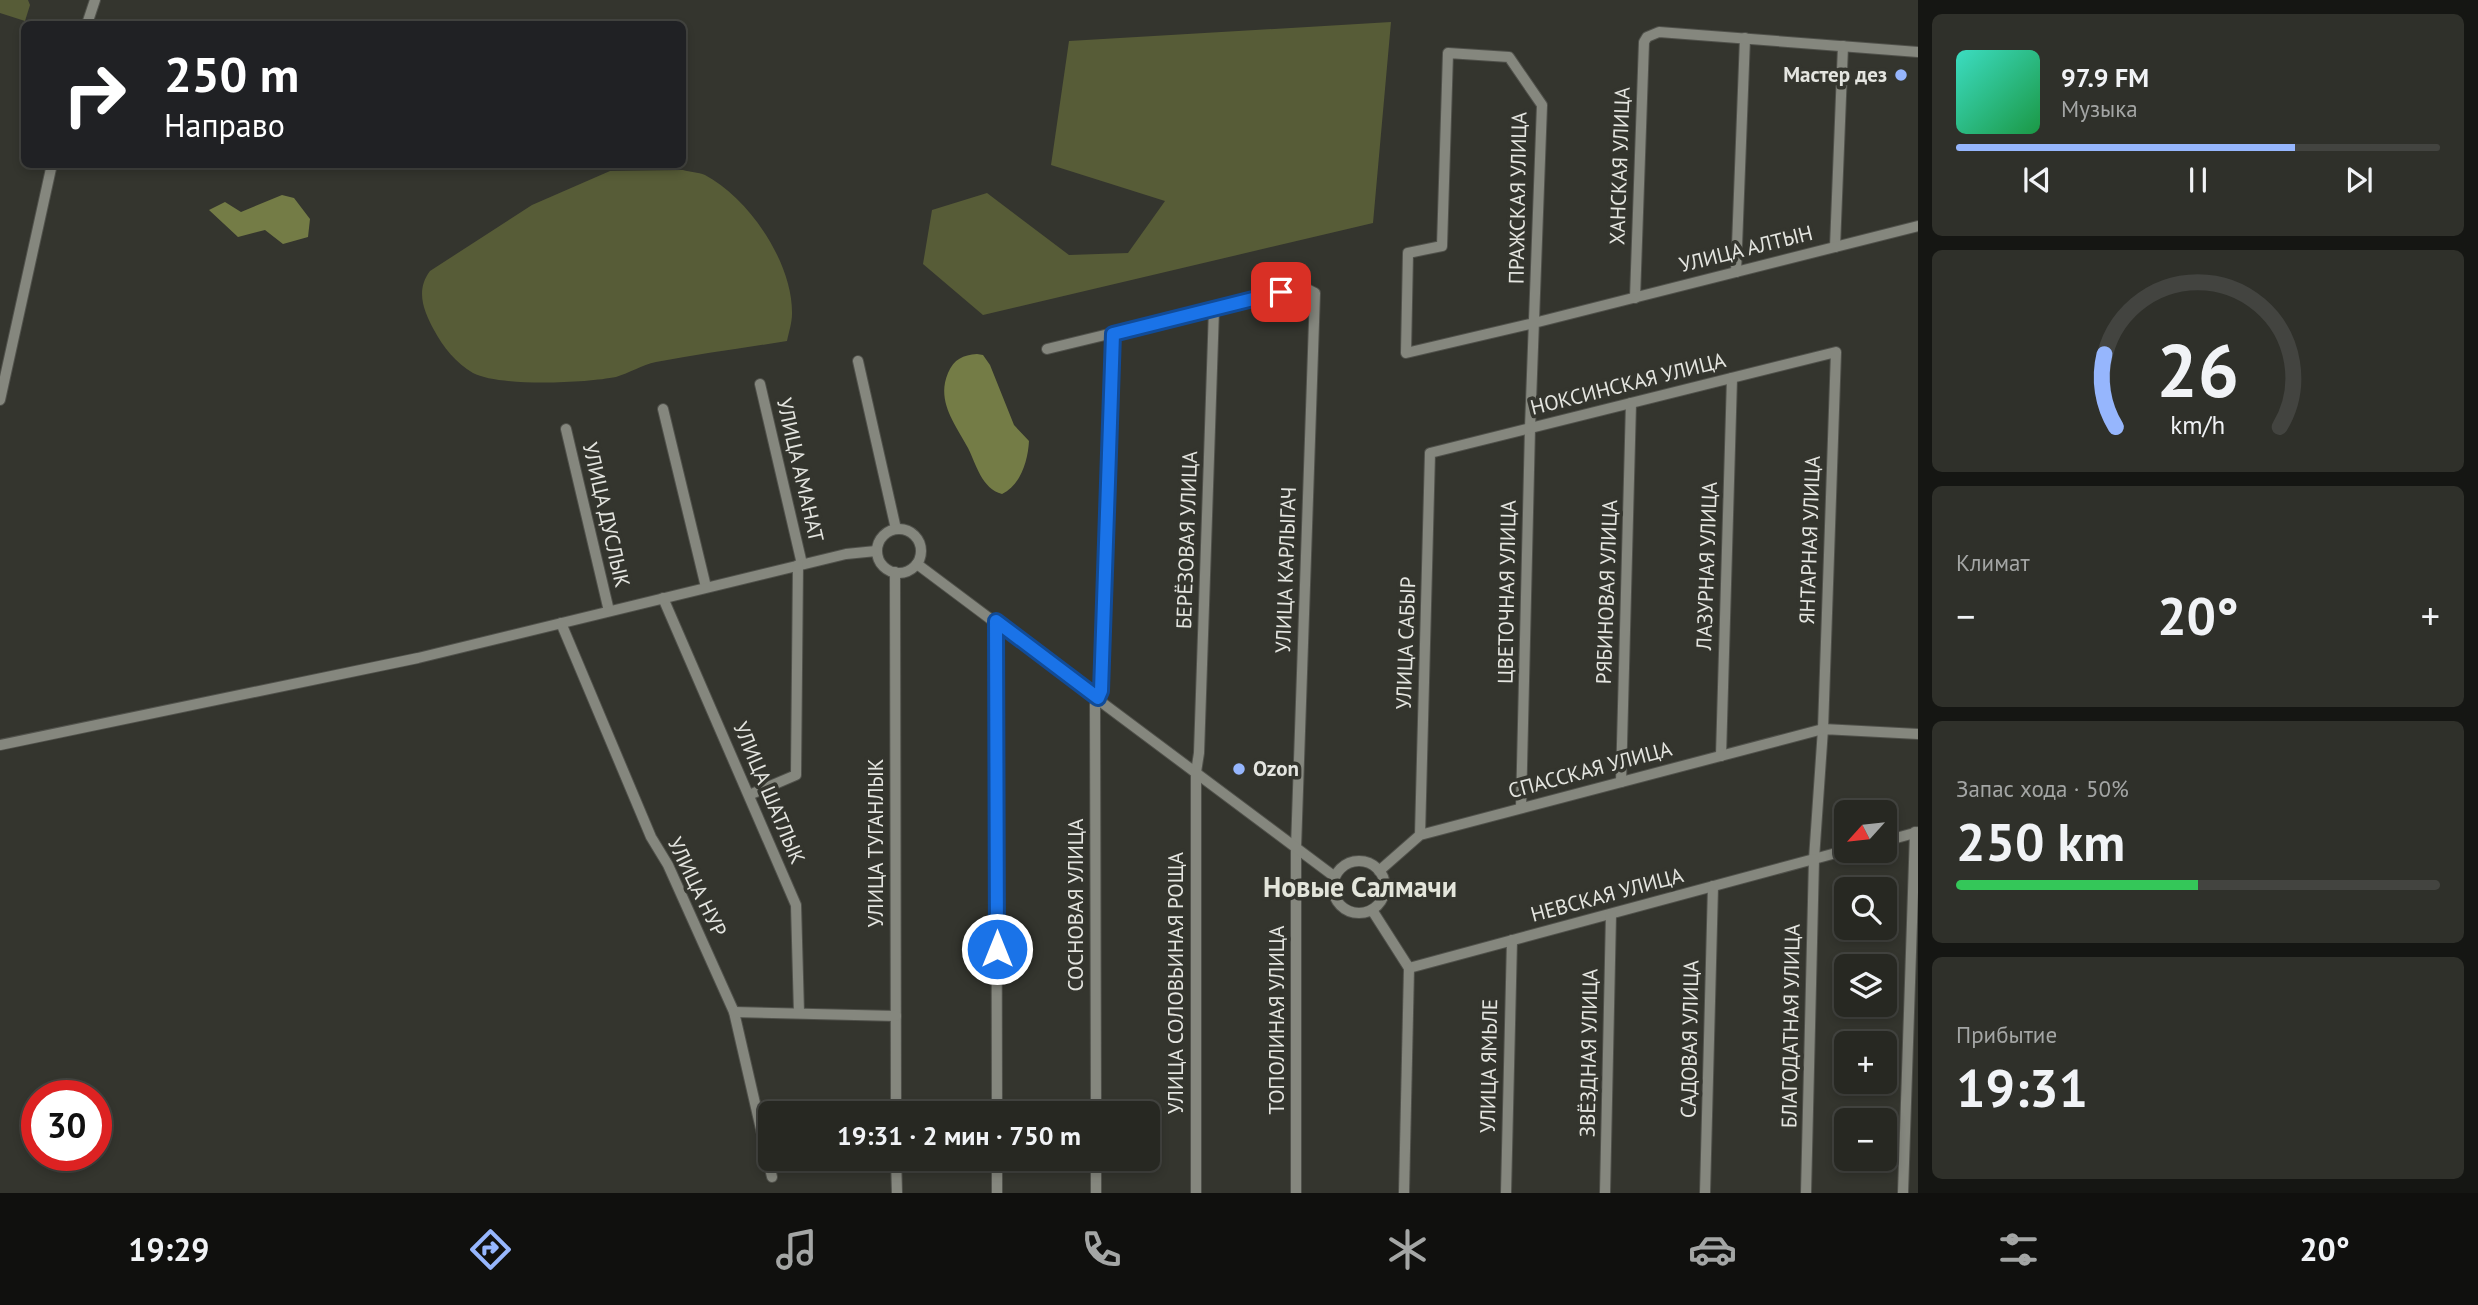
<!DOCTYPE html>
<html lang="ru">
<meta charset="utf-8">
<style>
:root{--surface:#272822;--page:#2f302a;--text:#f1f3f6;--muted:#a4a6a5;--line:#434440;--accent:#96b6fd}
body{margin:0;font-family:"PT Sans",sans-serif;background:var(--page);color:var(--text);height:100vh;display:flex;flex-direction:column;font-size:26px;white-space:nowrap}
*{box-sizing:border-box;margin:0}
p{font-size:23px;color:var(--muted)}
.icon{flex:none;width:38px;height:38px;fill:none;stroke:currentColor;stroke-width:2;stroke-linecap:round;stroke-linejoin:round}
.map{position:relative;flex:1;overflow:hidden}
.drawer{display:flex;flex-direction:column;gap:14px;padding:14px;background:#151613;width:560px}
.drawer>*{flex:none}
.top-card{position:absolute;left:21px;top:21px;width:665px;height:147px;border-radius:10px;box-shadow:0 4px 10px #0003,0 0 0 2px var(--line);background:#202124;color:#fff;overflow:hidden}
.needle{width:46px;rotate:243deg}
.fabs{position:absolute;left:1834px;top:800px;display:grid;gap:14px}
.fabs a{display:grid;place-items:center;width:63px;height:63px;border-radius:10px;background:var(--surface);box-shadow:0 4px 10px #0003,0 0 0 2px var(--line);font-size:35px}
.speed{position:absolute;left:21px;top:1080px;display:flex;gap:14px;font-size:35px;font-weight:700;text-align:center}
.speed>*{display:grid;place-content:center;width:91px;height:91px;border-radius:50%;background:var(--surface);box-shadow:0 4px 10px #0003,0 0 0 2px var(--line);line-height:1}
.speed .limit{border:10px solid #d22;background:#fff;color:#111}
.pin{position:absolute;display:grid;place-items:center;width:60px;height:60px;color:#fff;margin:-30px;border-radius:14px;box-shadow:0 4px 10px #0006}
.me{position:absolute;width:77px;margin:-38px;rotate:0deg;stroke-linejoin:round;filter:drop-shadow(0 0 5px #0008)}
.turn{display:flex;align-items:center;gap:24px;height:147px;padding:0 28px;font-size:32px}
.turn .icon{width:91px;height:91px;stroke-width:2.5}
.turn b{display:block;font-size:49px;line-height:60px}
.big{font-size:52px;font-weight:700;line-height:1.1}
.drawer .tile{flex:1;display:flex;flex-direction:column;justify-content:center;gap:10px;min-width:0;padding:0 24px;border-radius:10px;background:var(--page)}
.drawer .dial{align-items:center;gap:0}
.dial svg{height:182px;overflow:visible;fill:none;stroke:var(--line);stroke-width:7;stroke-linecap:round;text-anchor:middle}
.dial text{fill:var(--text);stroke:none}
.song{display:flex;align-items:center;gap:21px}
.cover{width:84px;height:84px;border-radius:10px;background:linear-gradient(135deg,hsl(170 70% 55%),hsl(140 70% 35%))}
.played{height:7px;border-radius:4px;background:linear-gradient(90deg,var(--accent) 70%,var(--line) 70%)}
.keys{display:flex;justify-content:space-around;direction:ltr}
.heat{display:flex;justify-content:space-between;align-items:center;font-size:38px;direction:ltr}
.charge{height:10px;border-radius:5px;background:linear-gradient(90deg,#34c759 50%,var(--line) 0)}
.trip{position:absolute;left:758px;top:1101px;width:402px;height:70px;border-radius:10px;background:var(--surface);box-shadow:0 4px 10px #0003,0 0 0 2px var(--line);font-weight:700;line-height:70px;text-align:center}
.tabs{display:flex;height:112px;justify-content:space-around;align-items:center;background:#10100e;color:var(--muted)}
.tabs .icon{width:49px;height:49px}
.tabs .selected{color:var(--accent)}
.tabs b{font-size:32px;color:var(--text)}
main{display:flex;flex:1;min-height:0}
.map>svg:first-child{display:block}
</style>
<main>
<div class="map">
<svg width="1918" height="1193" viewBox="0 0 1918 1193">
<rect width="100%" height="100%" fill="#34352e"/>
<g fill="#575c37">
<path d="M0 0H28L30 5 25 21 0 13Z"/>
<path d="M1391 22 1373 223 983 315 923 264 932 210 987 193 1069 255 1128 253 1165 201 1051 165 1069 41Z"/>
<path d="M683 170C690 172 698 172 705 175 749 198 793 263 792 314 792 322 789 332 787 341 743 348 699 354 656 362 642 365 629 373 616 377 585 383 500 387 473 373 456 363 443 347 434 330 424 311 415 291 430 271L532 205 610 171Z"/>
</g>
<g fill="#747c46">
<path d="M282 195 294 198 310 219 308 237 283 244 265 230 238 237 209 210 225 202 241 212Z"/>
<path d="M977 354 983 355 990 365 1014 425 1029 441C1028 460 1021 485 1002 494 982 489 976 464 968 448 955 424 936 401 948 373 954 359 963 355 977 354Z"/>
</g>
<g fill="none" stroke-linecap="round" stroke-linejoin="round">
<g stroke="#50514b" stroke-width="12">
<g id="minor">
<path d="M87 24 95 0"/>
<path d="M1835 247 1843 46"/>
<path d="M1736 272 1745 38"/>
<path d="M1635 298 1644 42 1647 37 1659 32 1918 52"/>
<path d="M1047 349 1303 287 1315 293 1296 848V1193"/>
<path d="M858 361 896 529"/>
<path d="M760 384 802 564"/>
<path d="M0 400 52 164"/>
<path d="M663 409 706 587"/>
<path d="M566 429 609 611"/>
<circle cx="899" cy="551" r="22"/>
<path d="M917 564 1335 877"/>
<path d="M895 572 896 1113"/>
<path d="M663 598 796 905 799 1013"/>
<path d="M996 621 997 1113"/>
<path d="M561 623 651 837 668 865 734 1012 772 1177"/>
<path d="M0 745 418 658 846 554 876 551"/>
<path d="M1721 756 1732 378"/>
<path d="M1621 782 1631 403"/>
<path d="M749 795 796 775 798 565"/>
<path d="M1521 808 1530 428 1542 105 1509 57 1448 53 1442 246 1408 253 1406 353 1534 323 1918 226"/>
<path d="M1885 841 1918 832"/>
<path d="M1847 850 1814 859 1823 729 1918 734"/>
<circle cx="1359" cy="887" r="26"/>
<path d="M1379 871 1420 835 1823 729 1836 352 1430 453 1420 835"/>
<path d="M1372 910 1409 968"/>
<path d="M1409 968 1814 859 1806 1193"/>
<path d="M734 1012 896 1016"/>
<path d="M1096 1113 1095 705 1101 691 1113 334"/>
<path d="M896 1158 897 1193"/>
<path d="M997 1158V1193"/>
<path d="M1096 1158V1193"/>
<path d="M1196 1193V772L1199 753 1214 309"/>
<path d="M1404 1193 1409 968"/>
<path d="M1506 1193 1512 940"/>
<path d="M1605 1193 1611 914"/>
<path d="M1705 1193 1713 886"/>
<path d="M1903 1193 1915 832"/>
</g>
</g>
<use href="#minor" stroke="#85877e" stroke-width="10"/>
</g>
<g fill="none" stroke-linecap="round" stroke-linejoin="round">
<g stroke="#114b97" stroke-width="18">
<path id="route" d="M997 949 996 621 1098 698 1101 691 1113 334 1281 292"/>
</g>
<use href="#route" stroke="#1a73e8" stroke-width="12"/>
</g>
<g fill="#96b6fd" stroke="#34352e" stroke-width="2.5">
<circle cx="1901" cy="75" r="7"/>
<circle cx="1239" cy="769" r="7"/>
</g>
<g text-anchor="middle" stroke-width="7" stroke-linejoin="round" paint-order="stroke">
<g font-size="21" font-weight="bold" fill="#e4e5e0" stroke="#34352e" text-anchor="end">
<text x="1887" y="82">Мастер дез</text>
<text x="1253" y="776" text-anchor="start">Ozon</text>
</g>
<g font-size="21" fill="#e4e5e0" stroke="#34352e">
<text transform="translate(1620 166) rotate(-88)" y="7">ХАНСКАЯ УЛИЦА</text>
<text transform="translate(1518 198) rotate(-89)" y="7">ПРАЖСКАЯ УЛИЦА</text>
<text transform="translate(1746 249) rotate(-14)" y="7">УЛИЦА АЛТЫН</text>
<text transform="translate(1628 384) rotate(-14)" y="7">НОКСИНСКАЯ УЛИЦА</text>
<text transform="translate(800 470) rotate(77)" y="7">УЛИЦА АМАНАТ</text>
<text transform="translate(606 515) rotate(77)" y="7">УЛИЦА ДУСЛЫК</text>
<text transform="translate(1187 540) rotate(-88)" y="7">БЕРЁЗОВАЯ УЛИЦА</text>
<text transform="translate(1810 540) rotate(-88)" y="7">ЯНТАРНАЯ УЛИЦА</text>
<text transform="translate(1707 566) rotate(-88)" y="7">ЛАЗУРНАЯ УЛИЦА</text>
<text transform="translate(1286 570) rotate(-88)" y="7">УЛИЦА КАРЛЫГАЧ</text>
<text transform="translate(1507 592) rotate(-89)" y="7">ЦВЕТОЧНАЯ УЛИЦА</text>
<text transform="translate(1607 592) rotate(-88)" y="7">РЯБИНОВАЯ УЛИЦА</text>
<text transform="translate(1406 643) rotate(-88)" y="7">УЛИЦА САБЫР</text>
<text transform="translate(1590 770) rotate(-15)" y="7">СПАССКАЯ УЛИЦА</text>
<text transform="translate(769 793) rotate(67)" y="7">УЛИЦА ШАТЛЫК</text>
<text transform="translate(876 843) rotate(-90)" y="7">УЛИЦА ТУГАНЛЫК</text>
<text transform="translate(697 887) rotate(64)" y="7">УЛИЦА НУР</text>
<text transform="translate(1607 895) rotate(-15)" y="7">НЕВСКАЯ УЛИЦА</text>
<text transform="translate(1076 905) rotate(-90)" y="7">СОСНОВАЯ УЛИЦА</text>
<text transform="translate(1176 983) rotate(-90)" y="7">УЛИЦА СОЛОВЬИНАЯ РОЩА</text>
<text transform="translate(1277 1020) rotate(-90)" y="7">ТОПОЛИНАЯ УЛИЦА</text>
<text transform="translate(1791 1026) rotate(-89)" y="7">БЛАГОДАТНАЯ УЛИЦА</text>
<text transform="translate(1690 1039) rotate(-89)" y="7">САДОВАЯ УЛИЦА</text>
<text transform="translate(1589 1053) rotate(-89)" y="7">ЗВЁЗДНАЯ УЛИЦА</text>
<text transform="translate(1489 1066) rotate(-89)" y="7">УЛИЦА ЯМЬЛЕ</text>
</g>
<g font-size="28" font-weight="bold" fill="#e3e5db" stroke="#34352e">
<text x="1360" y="897">Новые Салмачи</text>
</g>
</g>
</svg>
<div class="fabs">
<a><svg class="needle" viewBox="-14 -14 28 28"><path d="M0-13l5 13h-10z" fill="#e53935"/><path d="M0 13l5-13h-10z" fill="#a4a6a5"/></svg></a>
<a><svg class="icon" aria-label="search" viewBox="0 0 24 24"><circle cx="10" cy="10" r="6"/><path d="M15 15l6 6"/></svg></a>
<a><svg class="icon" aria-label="layers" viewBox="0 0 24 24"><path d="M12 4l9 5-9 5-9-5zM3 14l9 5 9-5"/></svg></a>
<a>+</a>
<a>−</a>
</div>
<div class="speed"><div class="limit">30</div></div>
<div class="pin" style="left:1281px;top:292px;background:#d93025"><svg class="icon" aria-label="arrive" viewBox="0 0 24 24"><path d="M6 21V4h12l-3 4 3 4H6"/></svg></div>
<svg class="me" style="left:997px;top:949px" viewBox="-20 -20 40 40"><circle r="17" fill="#1a73e8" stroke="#fff" stroke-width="3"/><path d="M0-11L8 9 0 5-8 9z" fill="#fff"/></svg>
<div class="trip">19:31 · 2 мин · 750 m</div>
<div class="top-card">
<div class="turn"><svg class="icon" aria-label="right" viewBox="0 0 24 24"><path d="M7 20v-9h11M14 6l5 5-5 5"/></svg><div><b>250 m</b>Направо</div></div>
</div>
</div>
<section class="drawer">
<div class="tile">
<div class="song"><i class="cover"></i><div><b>97.9 FM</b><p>Музыка</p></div></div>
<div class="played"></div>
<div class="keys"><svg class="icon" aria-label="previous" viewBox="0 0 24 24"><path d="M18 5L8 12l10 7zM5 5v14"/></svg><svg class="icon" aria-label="pause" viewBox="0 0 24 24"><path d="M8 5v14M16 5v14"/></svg><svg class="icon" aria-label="next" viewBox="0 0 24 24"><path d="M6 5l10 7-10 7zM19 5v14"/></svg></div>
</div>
<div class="tile dial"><svg viewBox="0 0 100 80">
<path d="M14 69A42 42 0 1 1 86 69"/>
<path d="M14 69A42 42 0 0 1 9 37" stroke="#96b6fd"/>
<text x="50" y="56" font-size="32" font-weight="700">26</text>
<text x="50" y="72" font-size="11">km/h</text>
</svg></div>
<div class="tile"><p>Климат</p>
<div class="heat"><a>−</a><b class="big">20°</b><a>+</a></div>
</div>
<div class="tile"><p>Запас хода · 50%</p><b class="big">250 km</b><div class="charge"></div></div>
<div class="tile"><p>Прибытие</p><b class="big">19:31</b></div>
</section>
</main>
<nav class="tabs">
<b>19:29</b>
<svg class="icon selected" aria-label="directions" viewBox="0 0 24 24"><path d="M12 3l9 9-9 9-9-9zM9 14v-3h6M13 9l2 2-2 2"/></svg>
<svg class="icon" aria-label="music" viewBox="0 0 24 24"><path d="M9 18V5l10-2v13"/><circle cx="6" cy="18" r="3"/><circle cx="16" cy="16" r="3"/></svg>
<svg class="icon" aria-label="phone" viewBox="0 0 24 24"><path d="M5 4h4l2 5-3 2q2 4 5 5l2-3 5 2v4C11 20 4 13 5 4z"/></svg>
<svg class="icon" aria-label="climate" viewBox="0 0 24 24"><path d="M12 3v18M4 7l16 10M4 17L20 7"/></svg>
<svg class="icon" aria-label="car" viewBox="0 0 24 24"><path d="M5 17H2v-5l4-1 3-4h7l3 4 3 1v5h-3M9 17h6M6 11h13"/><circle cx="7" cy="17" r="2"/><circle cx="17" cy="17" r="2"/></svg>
<svg class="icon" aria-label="filters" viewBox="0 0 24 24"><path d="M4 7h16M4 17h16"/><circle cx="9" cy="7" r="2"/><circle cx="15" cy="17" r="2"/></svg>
<b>20°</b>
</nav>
